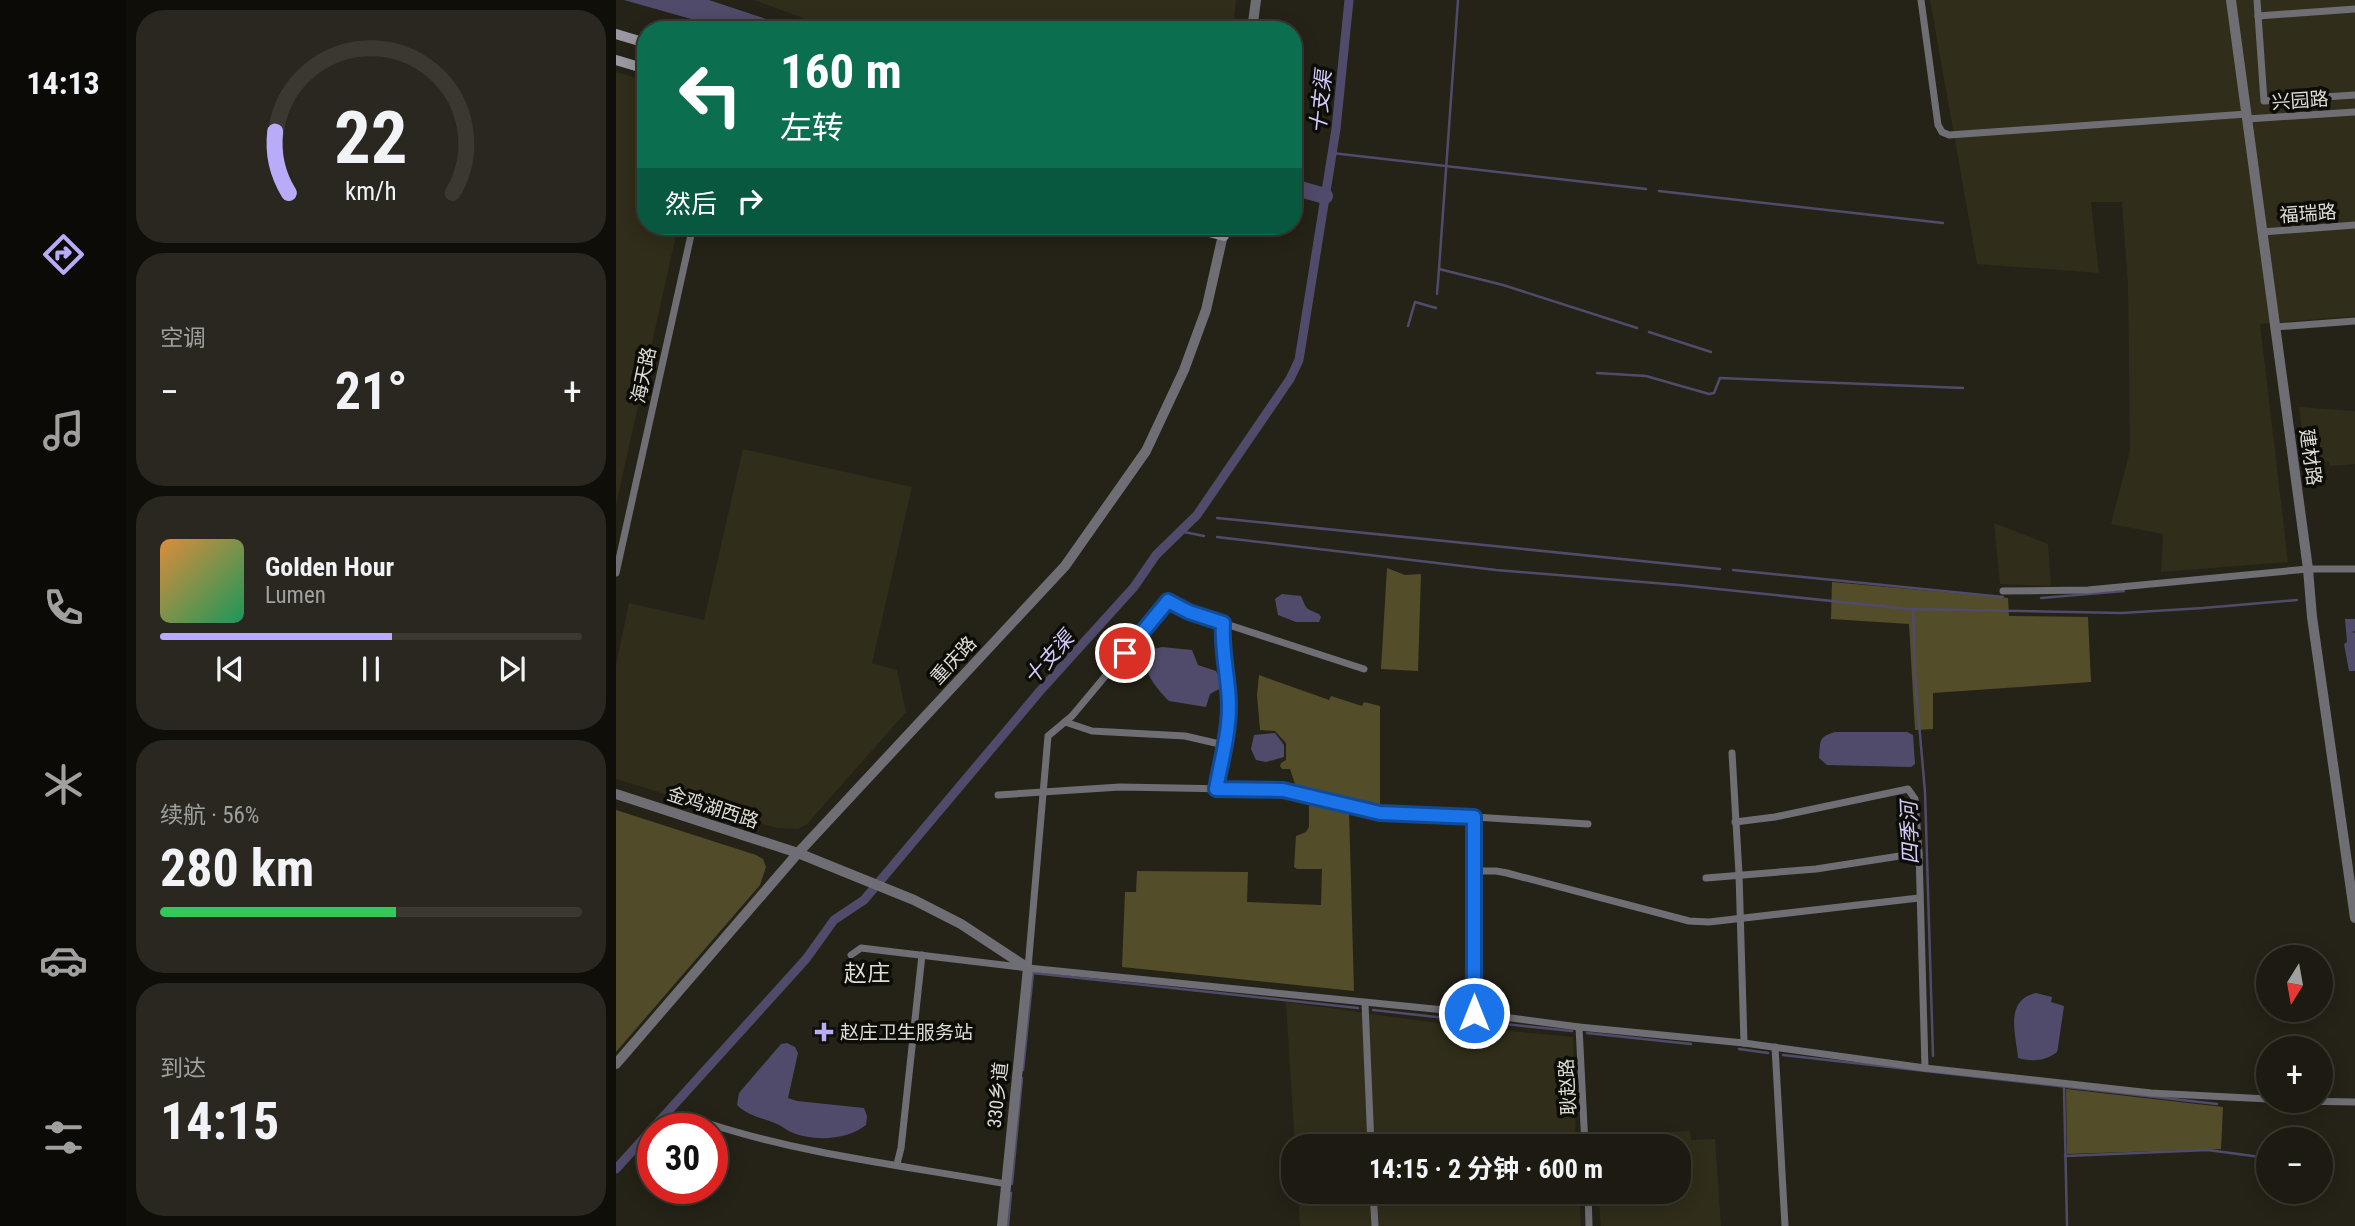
<!DOCTYPE html>
<html lang="zh">
<meta charset="utf-8">
<style>
:root{--surface:#1c1a11;--page:#29271f;--text:#f1f3f6;--muted:#a0a19f;--line:#3a3831;--accent:#b9abf7}
body{margin:0;font-family:"Roboto Condensed","Noto Sans SC",sans-serif;background:var(--page);color:var(--text);height:100vh;display:flex;flex-direction:column;font-size:26px;white-space:nowrap}
*{box-sizing:border-box;margin:0}
p{font-size:23px;color:var(--muted)}
.icon{flex:none;width:38px;height:38px;fill:none;stroke:currentColor;stroke-width:2;stroke-linecap:round;stroke-linejoin:round}
.map{position:relative;flex:1;overflow:hidden}
.panel{display:flex;flex-direction:column;gap:10px;padding:10px;background:#0f0e09;width:490px}
.panel>*{flex:none}
.banner{position:absolute;left:21px;top:21px;width:665px;height:214px;border-radius:28px;box-shadow:0 4px 18px #0003,0 0 0 2px var(--line);background:#0b6e4f;color:#fff;overflow:hidden}
.needle{width:46px;rotate:191deg}
.controls{position:absolute;left:1640px;top:945px;display:grid;gap:14px}
.controls a{display:grid;place-items:center;width:77px;height:77px;border-radius:50%;background:var(--surface);box-shadow:0 4px 18px #0003,0 0 0 2px var(--line);font-size:35px}
.speed{position:absolute;left:21px;top:1113px;display:flex;gap:14px;font-size:35px;font-weight:700;text-align:center}
.speed>*{display:grid;place-content:center;width:91px;height:91px;border-radius:50%;background:var(--surface);box-shadow:0 4px 18px #0003,0 0 0 2px var(--line);line-height:1}
.speed .limit{border:10px solid #d22;background:#fff;color:#111}
.pin{position:absolute;display:grid;place-items:center;width:60px;height:60px;color:#fff;margin:-30px;border:4px solid #fff;border-radius:50%;box-shadow:0 2px 7px #0007}
.me{position:absolute;width:77px;margin:-38px;rotate:0deg;stroke-linejoin:round;filter:drop-shadow(0 0 5px #0008)}
.turn{display:flex;align-items:center;gap:24px;height:147px;padding:0 28px;font-size:32px}
.turn .icon{width:91px;height:91px;stroke-width:2.5}
.turn b{display:block;font-size:49px;line-height:60px}
.then{display:flex;align-items:center;height:66px;padding:0 28px;background:#0003;gap:14px;font-size:26px}
.big{font-size:52px;font-weight:700;line-height:1.1}
.panel .tile{flex:1;display:flex;flex-direction:column;justify-content:center;gap:10px;min-width:0;padding:0 24px;border-radius:28px;background:var(--page)}
.panel .dial{align-items:center;gap:0}
.dial svg{height:182px;overflow:visible;fill:none;stroke:var(--line);stroke-width:7;stroke-linecap:round;text-anchor:middle}
.dial text{fill:var(--text);stroke:none}
.song{display:flex;align-items:center;gap:21px}
.cover{width:84px;height:84px;border-radius:10px;background:linear-gradient(135deg,hsl(30 70% 55%),hsl(150 70% 35%))}
.played{height:7px;border-radius:4px;background:linear-gradient(90deg,var(--accent) 55%,var(--line) 55%)}
.keys{display:flex;justify-content:space-around;direction:ltr}
.heat{display:flex;justify-content:space-between;align-items:center;font-size:38px;direction:ltr}
.charge{height:10px;border-radius:5px;background:linear-gradient(90deg,#34c759 56%,var(--line) 0)}
.trip{position:absolute;left:665px;top:1134px;width:410px;height:70px;border-radius:28px;background:var(--surface);box-shadow:0 4px 18px #0003,0 0 0 2px var(--line);font-weight:700;line-height:70px;text-align:center}
main{display:flex;flex:1;min-height:0}
.tab-bar{display:flex;flex-direction:column;width:126px;justify-content:space-around;align-items:center;background:#0b0a07;color:var(--muted)}
.tab-bar .icon{width:49px;height:49px}
.tab-bar .on{color:var(--accent)}
.tab-bar b{font-size:32px;color:var(--text)}
.map>svg:first-child{display:block}
</style>
<main>
<nav class="tab-bar">
<b>14:13</b>
<svg class="icon on" aria-label="directions" viewBox="0 0 24 24"><path d="M12 3l9 9-9 9-9-9zM9 14v-3h6M13 9l2 2-2 2"/></svg>
<svg class="icon" aria-label="music" viewBox="0 0 24 24"><path d="M9 18V5l10-2v13"/><circle cx="6" cy="18" r="3"/><circle cx="16" cy="16" r="3"/></svg>
<svg class="icon" aria-label="phone" viewBox="0 0 24 24"><path d="M5 4h4l2 5-3 2q2 4 5 5l2-3 5 2v4C11 20 4 13 5 4z"/></svg>
<svg class="icon" aria-label="climate" viewBox="0 0 24 24"><path d="M12 3v18M4 7l16 10M4 17L20 7"/></svg>
<svg class="icon" aria-label="car" viewBox="0 0 24 24"><path d="M5 17H2v-5l4-1 3-4h7l3 4 3 1v5h-3M9 17h6M6 11h13"/><circle cx="7" cy="17" r="2"/><circle cx="17" cy="17" r="2"/></svg>
<svg class="icon" aria-label="filters" viewBox="0 0 24 24"><path d="M4 7h16M4 17h16"/><circle cx="9" cy="7" r="2"/><circle cx="15" cy="17" r="2"/></svg>
</nav>
<section class="panel">
<div class="tile dial"><svg viewBox="0 0 100 80">
<path d="M14 69A42 42 0 1 1 86 69"/>
<path d="M14 69A42 42 0 0 1 8 42" stroke="#b9abf7"/>
<text x="50" y="56" font-size="32" font-weight="700">22</text>
<text x="50" y="72" font-size="11">km/h</text>
</svg></div>
<div class="tile"><p>空调</p>
<div class="heat"><a>−</a><b class="big">21°</b><a>+</a></div>
</div>
<div class="tile">
<div class="song"><i class="cover"></i><div><b>Golden Hour</b><p>Lumen</p></div></div>
<div class="played"></div>
<div class="keys"><svg class="icon" aria-label="previous" viewBox="0 0 24 24"><path d="M18 5L8 12l10 7zM5 5v14"/></svg><svg class="icon" aria-label="pause" viewBox="0 0 24 24"><path d="M8 5v14M16 5v14"/></svg><svg class="icon" aria-label="next" viewBox="0 0 24 24"><path d="M6 5l10 7-10 7zM19 5v14"/></svg></div>
</div>
<div class="tile"><p>续航 · 56%</p><b class="big">280 km</b><div class="charge"></div></div>
<div class="tile"><p>到达</p><b class="big">14:15</b></div>
</section>
<div class="map">
<svg width="1739" height="1226" viewBox="0 0 1739 1226">
<rect width="100%" height="100%" fill="#252317"/>
<g fill="#302d1a">
<path d="M138 0H620L617 30H220Z"/>
<path d="M1314 0H1739V316L1644 324 1672 562 1545 572 1547 534 1495 524 1514 451 1512 285 1506 202H1475L1483 273 1361 264Z"/>
<path d="M0 72 30 81V226H62L0 505Z"/>
<path d="M1683 407 1739 411V464L1714 466 1713 461 1690 463Z"/>
<path d="M127 449 296 487 256 663 281 670 290 712 191 824 182 829 161 828 0 779V665L13 603 88 620Z"/>
<path d="M1378 523 1432 544 1435 586 1384 584Z"/>
<path d="M670 1002 835 1025 957 1037 960 1146H679Z"/>
<path d="M1074 1131 1075 1140 1099 1139 1105 1226H985L982 1192H1062V1146H979L978 1136Z"/>
<path d="M682 1192H963L965 1226H684Z"/>
</g>
<path fill="#514b2a" d="M0 810 140 855 147 859 150 867 144 885 0 1052Z"/>
<g fill="#534d2a">
<path d="M771 568 789 575 805 574 802 671 765 669Z"/>
<path d="M1216 582 1392 598 1393 616 1472 617 1475 682 1317 693V729L1299 730 1293 624 1215 619Z"/>
<path d="M643 675 713 700 715 696 746 706 748 702 764 706V809L686 792 680 787 674 769H666L664 766 665 763 670 760V743L659 731 644 730 641 695Z"/>
<path d="M693 801 733 810 738 991 506 967 509 892H520L521 871 632 872 631 902 705 905 706 869H681L678 867 680 836 690 832 693 827Z"/>
<path d="M1450 1089 1607 1107 1605 1149 1451 1154Z"/>
</g>
<g fill="#514b6b">
<path d="M8 0H93L183 30H114Z"/>
<path d="M666 594 685 596C691 610 689 608 703 614L705 617 703 622H680L662 615 659 599Z"/>
<path d="M1729 619H1739V631L1736 632 1739 633V671H1733L1728 644 1731 642Z"/>
<path d="M546 647 576 650 582 665 600 671 605 681V688L594 694 590 707 553 701C542 690 528 674 529 657L537 649Z"/>
<path d="M1219 732H1291L1297 735 1299 764 1295 767 1211 765 1203 758C1205 742 1201 737 1219 732Z"/>
<path d="M659 733 668 745V757L650 762 640 760 635 749 638 735Z"/>
<path d="M1420 993 1436 997 1435 1002 1448 1006 1442 1047 1441 1052C1429 1061 1417 1062 1402 1058 1400 1034 1388 1000 1420 993Z"/>
<path d="M171 1043 179 1047 182 1053 172 1098 181 1101 248 1108 251 1116 250 1125C232 1140 197 1142 175 1132 170 1130 166 1126 161 1124 147 1118 132 1116 121 1105L123 1093 165 1044Z"/>
</g>
<g fill="none" stroke-linecap="round" stroke-linejoin="round">
<g stroke="#514b6b" stroke-width="2.5">
<path d="M716 153 1030 189"/>
<path d="M1043 191 1327 223"/>
<path d="M823 269 842 0"/>
<path d="M821 294 823 269 887 285 1021 328"/>
<path d="M792 326 799 302 820 308"/>
<path d="M1033 332 1095 352"/>
<path d="M981 373 1030 376 1093 394 1098 393 1104 378 1347 388"/>
<path d="M601 518 1104 569"/>
<path d="M563 531 588 536"/>
<path d="M601 537 880 570 1063 585 1292 609 1506 613 1587 608 1681 600"/>
<path d="M1117 570 1387 597"/>
<path d="M1425 598 1508 591"/>
<path d="M1297 609 1299 677 1309 792 1317 1056"/>
<path d="M757 1010 866 1022"/>
<path d="M880 1023 956 1031"/>
<path d="M971 1033 1075 1044"/>
<path d="M1123 1049 1152 1053"/>
<path d="M1167 1055 1601 1104"/>
<path d="M407 1070 417 973 742 1008"/>
<path d="M1448 1088 1451 1225"/>
<path d="M1449 1156 1592 1150 1652 1158"/>
<path d="M396 1184 406 1078"/>
<path d="M392 1226 395 1193"/>
</g>
<path stroke="#514b6b" stroke-width="9" d="M0 1169 190 959 218 920 248 900 424 691 518 587 540 555 581 515 674 379 683 360 720 129 733 0"/>
<path stroke="#514b6b" stroke-width="16" d="M677 187 709 196"/>
<g stroke="#6f6e74" stroke-width="7">
<path d="M1305 0 1322 125 1326 132 1333 135 1631 114"/>
<path d="M1641 0 1648 101 1739 95"/>
<path d="M1642 16 1739 9"/>
<path d="M1631 119 1739 112"/>
<path d="M1646 232 1739 225"/>
<path d="M1659 327 1739 321"/>
<path d="M0 573 77 226"/>
<path d="M1387 591 1472 590 1692 569H1739"/>
<path d="M449 722 476 731 569 736 608 745"/>
<path d="M1116 753 1123 874 1128 1043"/>
<path d="M600 789C604 764 613 737 613 712 613 682 604 653 607 623"/>
<path d="M382 795 504 787 667 790 764 813 858 817V1013"/>
<path d="M858 817 972 824"/>
<path d="M1119 822 1159 817 1292 789 1299 799 1303 853 1309 1068"/>
<path d="M859 871H880L891 873 1073 921 1093 922 1303 898"/>
<path d="M1090 878 1200 869 1303 853"/>
<path d="M235 955 245 948 412 968 858 1013 963 1027 1128 1043 1309 1068 1535 1093 1652 1099"/>
<path d="M412 968 432 736 456 716 552 601 573 612 748 669"/>
<path d="M749 1003 755 1146"/>
<path d="M963 1027 969 1146"/>
<path d="M1159 1047 1169 1226"/>
<path d="M1680 1101 1739 1102"/>
<path d="M94 1124C190 1155 291 1166 390 1184"/>
<path d="M281 1164 285 1148 306 955"/>
<path d="M757 1192 759 1226"/>
<path d="M972 1192 973 1226"/>
</g>
<g stroke="#6f6e74" stroke-width="10">
<path d="M1615 0 1692 569 1696 617 1739 918"/>
<path d="M636 30 640 0"/>
<path d="M0 794 182 853 298 900 345 924 412 968 386 1226"/>
<path d="M0 1064 182 853 449 566 530 451 568 370 590 310 609 226"/>
</g>
<g stroke="#9a99a2" stroke-width="10">
<path d="M0 34 30 43"/>
<path d="M0 60 30 69"/>
<path d="M571 226 608 236"/>
</g>
</g>
<g fill="none" stroke-linecap="round" stroke-linejoin="round">
<g stroke="#114b97" stroke-width="18">
<path id="route" d="M509 653 552 601 573 612 607 623C605 651 613 679 613 706 613 734 605 762 600 789L667 790 764 813 858 817V1013"/>
</g>
<use href="#route" stroke="#1a73e8" stroke-width="12"/>
</g>
<path fill="#b9abf7" stroke="#0d0c07" stroke-width="2.5" d="M204.5 1021.5h7v7h7v7h-7v7h-7v-7h-7v-7h7z"/>
<g text-anchor="middle" stroke-width="7" stroke-linejoin="round" paint-order="stroke">
<g font-size="19" fill="#deddd6" stroke="#0d0c07">
<text transform="translate(1684 100) rotate(-4)" y="7">兴园路</text>
<text transform="translate(1692 213) rotate(-4)" y="7">福瑞路</text>
<text transform="translate(27 375) rotate(-78)" y="7">海天路</text>
<text transform="translate(1695 457) rotate(82)" y="7">建材路</text>
<text transform="translate(337 660) rotate(-47)" y="7">重庆路</text>
<text transform="translate(97 807) rotate(18)" y="7">金鸡湖西路</text>
<text transform="translate(951 1087) rotate(-93)" y="7">耿赵路</text>
<text transform="translate(381 1095) rotate(-84)" y="7">330乡道</text>
</g>
<g font-size="19" fill="#deddd6" stroke="#0d0c07" text-anchor="start">
<text x="224" y="1039">赵庄卫生服务站</text>
</g>
<g font-size="21" font-style="italic" fill="#d3cbfc" stroke="#0d0c07">
<text transform="translate(705 102) rotate(-84)" y="7">十支渠</text>
<text transform="translate(433 658) rotate(-49)" y="7">十支渠</text>
<text transform="translate(1294 833) rotate(-92)" y="7">四季河</text>
</g>
<g font-size="23" fill="#deddd6" stroke="#0d0c07">
<text x="251" y="981">赵庄</text>
</g>
</g>
</svg>
<div class="controls">
<a><svg class="needle" viewBox="-14 -14 28 28"><path d="M0-13l5 13h-10z" fill="#e53935"/><path d="M0 13l5-13h-10z" fill="#a0a19f"/></svg></a>
<a>+</a>
<a>−</a>
</div>
<div class="speed"><div class="limit">30</div></div>
<div class="pin" style="left:509px;top:653px;background:#d93025"><svg class="icon" aria-label="arrive" viewBox="0 0 24 24"><path d="M6 21V4h12l-3 4 3 4H6"/></svg></div>
<svg class="me" style="left:858px;top:1013px" viewBox="-20 -20 40 40"><circle r="17" fill="#1a73e8" stroke="#fff" stroke-width="3"/><path d="M0-11L8 9 0 5-8 9z" fill="#fff"/></svg>
<div class="trip">14:15 · 2 分钟 · 600 m</div>
<div class="banner">
<div class="turn"><svg class="icon" aria-label="left" viewBox="0 0 24 24"><path d="M17 20v-9H6M10 6l-5 5 5 5"/></svg><div><b>160 m</b>左转</div></div>
<div class="then">然后<svg class="icon" aria-label="right" viewBox="0 0 24 24"><path d="M7 20v-9h11M14 6l5 5-5 5"/></svg></div>
</div>
</div>
</main>
